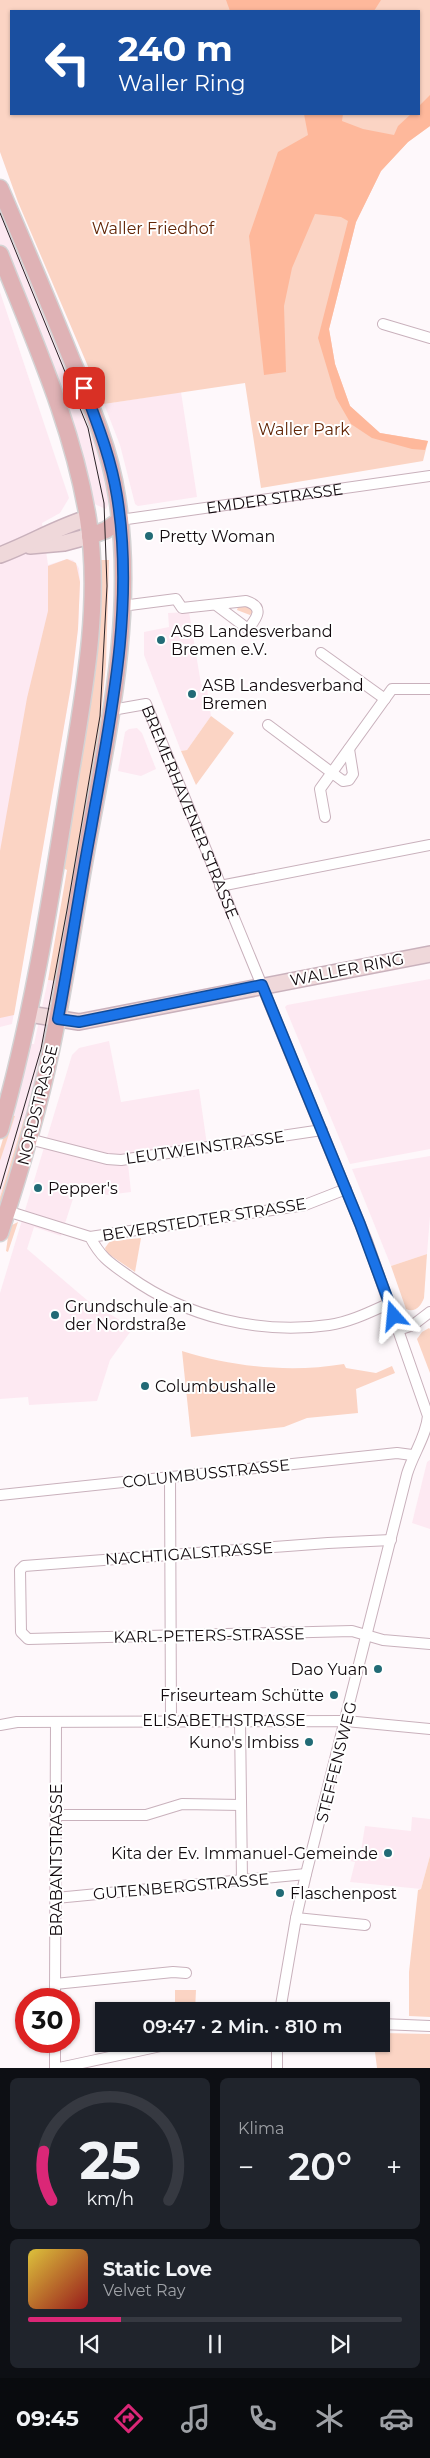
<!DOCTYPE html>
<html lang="de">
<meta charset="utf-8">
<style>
:root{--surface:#171b24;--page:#20242c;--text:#f1f3f6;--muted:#9ea1a6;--line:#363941;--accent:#db2777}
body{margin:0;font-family:Montserrat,sans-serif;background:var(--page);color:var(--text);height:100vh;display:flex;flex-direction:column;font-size:19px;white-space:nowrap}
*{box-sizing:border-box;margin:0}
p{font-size:16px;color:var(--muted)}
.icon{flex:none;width:28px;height:28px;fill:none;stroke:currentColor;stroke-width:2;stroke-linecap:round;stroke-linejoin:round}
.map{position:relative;height:2068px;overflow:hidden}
.sheet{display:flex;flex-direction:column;gap:10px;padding:10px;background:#0d0f14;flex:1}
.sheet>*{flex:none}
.guide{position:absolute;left:10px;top:10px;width:410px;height:105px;border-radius:0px;box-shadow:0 1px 4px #0004;background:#1a4fa0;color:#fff;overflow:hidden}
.speed{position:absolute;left:15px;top:1988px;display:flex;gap:10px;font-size:25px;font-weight:700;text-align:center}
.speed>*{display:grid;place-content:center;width:65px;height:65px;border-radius:50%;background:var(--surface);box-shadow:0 1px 4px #0004;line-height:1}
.speed .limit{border:8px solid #d22;background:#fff;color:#111}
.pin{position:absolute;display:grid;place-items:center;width:42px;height:42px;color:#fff;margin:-21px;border-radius:10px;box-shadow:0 2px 8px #0006}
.me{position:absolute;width:55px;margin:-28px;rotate:342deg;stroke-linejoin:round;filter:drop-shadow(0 0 4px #0008)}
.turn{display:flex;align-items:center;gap:18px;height:105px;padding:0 25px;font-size:22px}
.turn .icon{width:65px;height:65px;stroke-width:2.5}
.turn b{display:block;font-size:35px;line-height:42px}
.big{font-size:38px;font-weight:600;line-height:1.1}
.sheet .tile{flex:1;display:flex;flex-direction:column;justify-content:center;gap:8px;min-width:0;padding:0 18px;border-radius:8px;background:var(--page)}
.sheet .dial{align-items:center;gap:0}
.dial svg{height:130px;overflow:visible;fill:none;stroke:var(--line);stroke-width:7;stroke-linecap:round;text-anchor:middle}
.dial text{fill:var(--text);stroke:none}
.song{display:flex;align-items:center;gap:15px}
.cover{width:60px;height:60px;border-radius:8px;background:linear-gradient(135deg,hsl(50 70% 55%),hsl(0 70% 35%))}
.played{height:5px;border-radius:2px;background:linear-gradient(90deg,var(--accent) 25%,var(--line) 25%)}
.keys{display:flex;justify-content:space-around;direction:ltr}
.heat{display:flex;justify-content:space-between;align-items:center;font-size:28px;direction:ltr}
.sheet .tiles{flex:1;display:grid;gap:10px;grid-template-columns:1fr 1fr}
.tile:last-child{grid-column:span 2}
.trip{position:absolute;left:95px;top:2002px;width:295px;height:50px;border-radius:0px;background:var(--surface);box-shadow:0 1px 4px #0004;font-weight:600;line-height:50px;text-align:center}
.tab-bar{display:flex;height:80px;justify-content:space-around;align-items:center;background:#090b0e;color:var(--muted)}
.tab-bar .icon{width:35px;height:35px}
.tab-bar .current{color:var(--accent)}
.tab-bar b{font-size:22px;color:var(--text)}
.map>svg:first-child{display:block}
</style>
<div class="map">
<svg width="430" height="2068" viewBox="0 0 430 2068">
<rect width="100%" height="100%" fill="#fef8fb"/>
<g fill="#fde9f2">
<path d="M0 203 103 457 111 498 106 509 92 503 69 407 0 244Z"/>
<path d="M0 292 69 498 60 513 42 523 48 565 67 559 73 560 79 568 80 582 78 629 71 686 12 1024 0 1027Z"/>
<path d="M181 392 197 497 138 506 135 504 120 445 104 404Z"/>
<path d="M189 612 201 684 207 689 211 716 187 750 181 751 144 655V632L169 627 168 613Z"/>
<path d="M137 728 142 733 156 769 141 776 118 771 125 732 129 729Z"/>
<path d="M430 979V1149L350 1164 285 1007 287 1005Z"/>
<path d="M48 980 56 981 29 1121 24 1119 0 1197V1161L14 1116 11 1115 31 1044H34Z"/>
<path d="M109 1041 121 1102 199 1089 208 1152 128 1164 131 1192 107 1195 77 1186 61 1236 34 1227 27 1249 88 1301 133 1328 110 1360 97 1401 29 1405 28 1397 0 1399V1293L72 1055 79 1048Z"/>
<path d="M430 1156V1216L427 1254 391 1266 352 1169Z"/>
<path d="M430 1460V1529L412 1523 427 1462Z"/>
<path d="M412 1817 430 1819V1856L421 1889 350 1882 355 1862 345 1860 347 1849 361 1851 365 1826 411 1831Z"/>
</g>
<g fill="#fbd4c4" fill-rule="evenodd">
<path d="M0 0H430V126L408 142 381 171 356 222 329 329 335 364 350 406 380 433 428 441 423 461 261 488 245 383 104 404 18 202 0 152ZM11 11H419V114H11Z"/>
<path d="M67 559 76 563 80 582 78 629 71 686 14 1015 0 1018V851L27 698 48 611V566Z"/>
<path d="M99 560H109L106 664 99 736 56 981 48 980 67 870 63 868 96 668Z"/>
<path d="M250 606 253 612 250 615 237 610 238 607Z"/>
<path d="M211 716 234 733 196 785 181 751 187 750Z"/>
<path d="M10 1115 15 1116 0 1161V1149Z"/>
<path d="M24 1119 29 1121 0 1214V1197Z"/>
<path d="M18 1222 8 1252 6 1251 8 1237 12 1225Z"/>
<path d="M141 1238 135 1272 107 1253 105 1248 110 1241Z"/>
<path d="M427 1254 424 1298C421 1306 415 1313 406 1309L391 1266Z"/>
<path d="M429 1328 430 1329V1373L417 1339 422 1332Z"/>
<path d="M182 1351C234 1367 290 1373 344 1364L346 1368 376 1373 392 1366 395 1373 356 1389 358 1413 307 1418 284 1427 191 1437Z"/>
<path d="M430 1856V2017L409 2016V1972L418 1890 421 1889Z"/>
<path d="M175 1990H196L195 2011H175Z"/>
<path d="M381 2033 430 2034V2068H377L374 2044H381Z"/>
</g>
<g fill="#feb89b">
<path d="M226 0H381L374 11H230Z"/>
<path d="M430 95V126L408 142 381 171 356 222 329 329 335 364 350 406 380 433 428 441 425 450 412 449 372 438 351 424 336 398 318 338 348 221 341 217 315 214 292 268 284 306 286 372 264 375 249 236 278 152 308 135 304 114H343L342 121 363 129 394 135 398 126 411 114H419V106Z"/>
</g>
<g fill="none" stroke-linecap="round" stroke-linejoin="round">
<g stroke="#c9b1bc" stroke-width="12">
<g id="street">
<path d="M383 324 430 338"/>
<path id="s1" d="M120 520 430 476"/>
<path d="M122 606 176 599 182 608 246 601C265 607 257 618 248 629L216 605"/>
<path d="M321 653 385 699"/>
<path id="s2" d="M112 710 146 704 151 716 367 1241 428 1416C426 1437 413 1454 407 1474L306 1874 296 1918 280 2011"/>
<path d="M268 725 343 781 349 780 353 774 349 749"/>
<path d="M325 817 320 789 392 689H430"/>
<path d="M220 886 430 845"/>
<path d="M29 1139 107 1159 121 1160 322 1130"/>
<path d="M7 1211 90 1237C102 1259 110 1263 130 1277 186 1317 260 1335 329 1325 350 1322 370 1312 390 1303"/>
<path d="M90 1237 305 1205 346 1189"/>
<path d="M398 1330 413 1325 430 1312"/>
<path d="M170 1477 171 1720"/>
<path d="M0 1495 397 1453 412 1455"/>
<path d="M391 1540 328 1543 24 1566 20 1570 21 1632 28 1639 352 1631 383 1640 430 1644"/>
<path d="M240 1720 242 1880"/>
<path d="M0 1725 17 1722 346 1721 430 1729"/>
<path d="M56 1815H146L182 1804 241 1805"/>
<path d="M56 1898 306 1874"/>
<path d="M296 1918 365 1925"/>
<path d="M55 1984 173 1972 186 1973"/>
<path d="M55 1999 56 1722"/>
<path d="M381 2024 430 2026"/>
<path d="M277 2044V2068"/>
<path d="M55 2068V2041"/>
<path d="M59 2068 170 2044"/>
</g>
</g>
<g stroke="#c9b1bc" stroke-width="18">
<g id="secondary">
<path d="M30 546 64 543 90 536"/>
<path d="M0 555C30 544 57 527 88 518"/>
<path d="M29 1014 79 1022 430 954"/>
</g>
</g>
<g stroke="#d4d3d4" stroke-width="19">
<g id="primary">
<path d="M0 188C24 244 48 301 71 358 90 403 110 449 117 497 136 615 107 736 86 852 74 918 65 984 51 1050 38 1112 20 1172 0 1233"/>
<path d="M0 254C34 341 73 426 88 519 102 606 82 703 68 789 50 903 32 1018 0 1130"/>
<path d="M90 536 106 530 120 520"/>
</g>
</g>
<use href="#street" stroke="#fff" stroke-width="10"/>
<use href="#secondary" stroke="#efd8da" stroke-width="15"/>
<use href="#primary" stroke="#dfb2b5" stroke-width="16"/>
<path stroke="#2a2226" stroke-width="1" d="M0 213 88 428 104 503 107 586 100 716 67 910 41 1049 0 1189"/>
</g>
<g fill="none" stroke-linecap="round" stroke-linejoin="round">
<g stroke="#114b97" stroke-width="12">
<path id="route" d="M84 388C97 423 111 458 117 496 135 607 110 720 91 829 79 892 70 956 58 1019L79 1022 262 985 360 1224 394 1316"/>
</g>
<use href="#route" stroke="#1a73e8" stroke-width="9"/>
</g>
<g fill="#226b76" stroke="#fff" stroke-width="2">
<circle cx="149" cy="536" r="5"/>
<circle cx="161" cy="640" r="5"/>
<circle cx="192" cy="694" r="5"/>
<circle cx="38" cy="1188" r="5"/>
<circle cx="55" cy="1315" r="5"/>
<circle cx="145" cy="1386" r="5"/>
<circle cx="378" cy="1669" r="5"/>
<circle cx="334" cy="1695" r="5"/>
<circle cx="309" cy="1742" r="5"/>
<circle cx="388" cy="1853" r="5"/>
<circle cx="280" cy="1893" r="5"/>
</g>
<g text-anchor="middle" stroke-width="4" stroke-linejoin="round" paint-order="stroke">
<g font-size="16" fill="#612506" stroke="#fff">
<text x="153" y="234">Waller Friedhof</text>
<text x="304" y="435">Waller Park</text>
</g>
<g font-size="16" fill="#120a0e" stroke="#fff">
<text dy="6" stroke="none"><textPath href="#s1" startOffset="156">EMDER STRASSE</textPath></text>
<text dy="6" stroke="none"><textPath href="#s2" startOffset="151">BREMERHAVENER STRASSE</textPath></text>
<text transform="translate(347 969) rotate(-11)" y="6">WALLER RING</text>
<text transform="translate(37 1105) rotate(-76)" y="6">NORDSTRASSE</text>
<text transform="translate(205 1147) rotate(-8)" y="6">LEUTWEINSTRASSE</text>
<text transform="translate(204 1219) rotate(-9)" y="6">BEVERSTEDTER STRASSE</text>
<text transform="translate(206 1473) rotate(-6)" y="6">COLUMBUSSTRASSE</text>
<text transform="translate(189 1553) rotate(-4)" y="6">NACHTIGALSTRASSE</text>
<text transform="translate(209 1635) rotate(-1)" y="6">KARL-PETERS-STRASSE</text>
<text x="224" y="1726">ELISABETHSTRASSE</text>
<text transform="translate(336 1762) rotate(-76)" y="6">STEFFENSWEG</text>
<text transform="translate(56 1860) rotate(-90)" y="6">BRABANTSTRASSE</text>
<text transform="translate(181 1886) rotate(-5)" y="6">GUTENBERGSTRASSE</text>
</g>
<g font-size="16" fill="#120a0e" stroke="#fff" text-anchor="start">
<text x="159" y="542">Pretty Woman</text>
<text x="171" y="637">ASB Landesverband<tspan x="171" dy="18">Bremen e.V.</tspan></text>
<text x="202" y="691">ASB Landesverband<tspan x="202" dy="18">Bremen</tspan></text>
<text x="48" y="1194">Pepper's</text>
<text x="65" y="1312">Grundschule an<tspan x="65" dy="18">der Nordstraße</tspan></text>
<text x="155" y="1392">Columbushalle</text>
<text x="368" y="1675" text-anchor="end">Dao Yuan</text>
<text x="324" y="1701" text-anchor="end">Friseurteam Schütte</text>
<text x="299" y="1748" text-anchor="end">Kuno's Imbiss</text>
<text x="378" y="1859" text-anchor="end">Kita der Ev. Immanuel-Gemeinde</text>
<text x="290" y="1899">Flaschenpost</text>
</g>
</g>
</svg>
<div class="speed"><div class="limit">30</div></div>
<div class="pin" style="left:84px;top:388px;background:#d93025"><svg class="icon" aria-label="arrive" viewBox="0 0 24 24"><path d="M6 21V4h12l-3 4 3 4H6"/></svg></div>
<svg class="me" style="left:394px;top:1316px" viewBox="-20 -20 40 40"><path d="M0-17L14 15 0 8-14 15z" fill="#1a73e8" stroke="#fff" stroke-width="4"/></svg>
<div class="trip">09:47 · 2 Min. · 810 m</div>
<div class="guide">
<div class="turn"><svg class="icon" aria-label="left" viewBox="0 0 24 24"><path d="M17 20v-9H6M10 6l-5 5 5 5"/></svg><div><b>240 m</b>Waller Ring</div></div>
</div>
</div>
<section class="sheet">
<div class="tiles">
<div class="tile dial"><svg viewBox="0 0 100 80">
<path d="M14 69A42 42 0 1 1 86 69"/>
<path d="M14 69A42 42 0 0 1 9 39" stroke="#db2777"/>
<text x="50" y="56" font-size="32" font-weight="700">25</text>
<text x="50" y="72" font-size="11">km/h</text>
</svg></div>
<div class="tile"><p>Klima</p>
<div class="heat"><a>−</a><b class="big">20°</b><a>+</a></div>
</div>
<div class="tile">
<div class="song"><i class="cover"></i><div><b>Static Love</b><p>Velvet Ray</p></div></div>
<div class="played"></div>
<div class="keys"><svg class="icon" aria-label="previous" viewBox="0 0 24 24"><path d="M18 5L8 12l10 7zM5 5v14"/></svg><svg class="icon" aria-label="pause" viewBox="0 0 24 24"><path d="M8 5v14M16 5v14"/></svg><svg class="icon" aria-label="next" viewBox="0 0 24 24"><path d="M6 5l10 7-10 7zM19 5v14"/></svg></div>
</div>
</div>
</section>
<nav class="tab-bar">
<b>09:45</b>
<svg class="icon current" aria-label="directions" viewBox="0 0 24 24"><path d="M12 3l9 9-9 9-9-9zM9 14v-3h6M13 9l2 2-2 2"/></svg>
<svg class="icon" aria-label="music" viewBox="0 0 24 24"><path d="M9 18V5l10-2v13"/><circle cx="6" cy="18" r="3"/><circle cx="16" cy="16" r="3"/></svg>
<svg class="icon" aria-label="phone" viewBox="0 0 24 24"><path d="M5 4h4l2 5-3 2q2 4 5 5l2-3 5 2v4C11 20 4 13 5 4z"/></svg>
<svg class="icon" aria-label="climate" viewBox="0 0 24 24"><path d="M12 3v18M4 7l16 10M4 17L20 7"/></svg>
<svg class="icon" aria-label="car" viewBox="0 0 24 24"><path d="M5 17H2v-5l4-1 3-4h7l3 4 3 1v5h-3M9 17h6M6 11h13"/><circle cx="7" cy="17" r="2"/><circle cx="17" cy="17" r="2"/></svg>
</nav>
